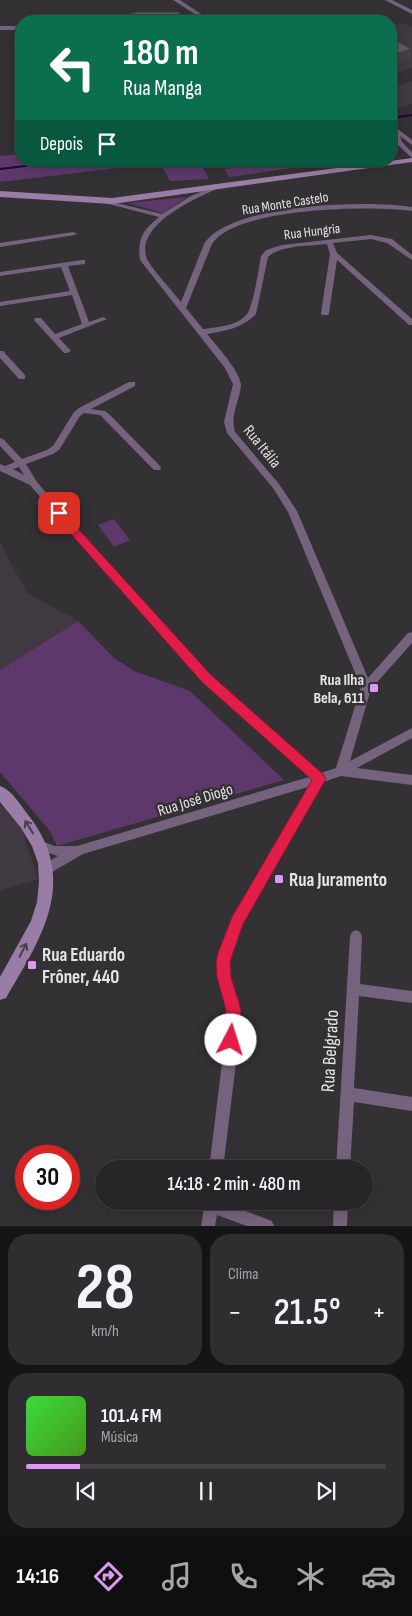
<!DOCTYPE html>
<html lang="pt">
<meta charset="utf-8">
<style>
:root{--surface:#272528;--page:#2f2d30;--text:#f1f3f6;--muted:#a4a5a8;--line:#434245;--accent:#db99f5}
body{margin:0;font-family:"Sofia Sans Condensed",sans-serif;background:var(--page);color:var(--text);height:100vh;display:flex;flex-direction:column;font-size:19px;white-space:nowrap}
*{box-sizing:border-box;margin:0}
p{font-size:16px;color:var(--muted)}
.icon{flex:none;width:28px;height:28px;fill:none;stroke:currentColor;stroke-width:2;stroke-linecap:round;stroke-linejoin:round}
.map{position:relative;height:1226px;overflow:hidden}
.details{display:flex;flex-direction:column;gap:8px;padding:8px;background:#151416;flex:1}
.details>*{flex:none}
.hud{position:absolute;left:15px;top:15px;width:382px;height:152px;border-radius:20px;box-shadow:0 2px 12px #0003,0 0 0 1px var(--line);background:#0b6e4f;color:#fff;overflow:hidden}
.speed{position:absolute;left:15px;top:1145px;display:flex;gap:10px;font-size:25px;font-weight:700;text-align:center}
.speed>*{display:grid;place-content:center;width:65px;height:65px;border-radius:50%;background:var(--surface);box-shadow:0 2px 12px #0003,0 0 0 1px var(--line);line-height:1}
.speed .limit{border:8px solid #d22;background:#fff;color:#111}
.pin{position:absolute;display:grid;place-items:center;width:42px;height:42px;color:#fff;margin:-21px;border-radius:10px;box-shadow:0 2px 8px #0006}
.me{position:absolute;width:55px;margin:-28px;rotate:5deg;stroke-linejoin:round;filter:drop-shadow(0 0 4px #0008)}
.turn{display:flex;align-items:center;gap:18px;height:105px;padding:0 25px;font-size:22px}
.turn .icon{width:65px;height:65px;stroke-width:2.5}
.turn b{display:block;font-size:35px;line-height:42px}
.then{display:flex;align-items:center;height:48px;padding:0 25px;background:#0003;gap:10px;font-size:19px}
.big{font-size:38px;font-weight:600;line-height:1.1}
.details .tile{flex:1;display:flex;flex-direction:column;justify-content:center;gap:8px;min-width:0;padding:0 18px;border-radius:20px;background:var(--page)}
.details .dial{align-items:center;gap:0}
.dial b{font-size:65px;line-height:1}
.song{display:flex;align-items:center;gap:15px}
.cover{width:60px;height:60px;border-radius:8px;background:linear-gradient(135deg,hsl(120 70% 55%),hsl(100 70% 35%))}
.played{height:5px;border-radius:2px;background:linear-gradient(90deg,var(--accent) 15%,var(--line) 15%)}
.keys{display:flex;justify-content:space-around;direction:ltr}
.heat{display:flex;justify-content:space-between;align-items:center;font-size:28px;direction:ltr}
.details .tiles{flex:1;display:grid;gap:8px;grid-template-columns:1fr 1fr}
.tile:last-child{grid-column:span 2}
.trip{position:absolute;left:95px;top:1160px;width:278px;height:50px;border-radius:25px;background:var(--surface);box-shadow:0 2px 12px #0003,0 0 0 1px var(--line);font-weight:600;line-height:50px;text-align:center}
.tab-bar{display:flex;height:80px;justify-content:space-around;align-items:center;background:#100f10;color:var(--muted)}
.tab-bar .icon{width:35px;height:35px}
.tab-bar .current{color:var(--accent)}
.tab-bar b{font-size:22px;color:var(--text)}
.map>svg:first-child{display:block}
</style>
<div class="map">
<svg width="412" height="1226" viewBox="0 0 412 1226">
<rect width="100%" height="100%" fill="#343135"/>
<g fill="#403942">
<path d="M403 23 412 27V68L391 75V26Z"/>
<path d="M412 81V104L394 109 391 108V88Z"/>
<path d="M0 542 27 593 78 621 0 670Z"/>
<path d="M0 804 22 830 38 879 0 891Z"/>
</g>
<g fill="#5e386c">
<path d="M21 154V161H199L209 179 170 181 160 163 0 182V156Z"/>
<path d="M295 161H342L229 177 224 169Z"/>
<path d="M187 197 163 213 128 203Z"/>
<path d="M114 519 130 540 114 547 98 525Z"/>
<path d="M78 621 114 658 134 671 190 691 284 780 57 846 50 831 0 772V670Z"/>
</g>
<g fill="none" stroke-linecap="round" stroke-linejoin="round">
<g stroke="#290036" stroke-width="2">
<path d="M391 118 412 115"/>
<path d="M0 169 67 161"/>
</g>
<g fill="#75627d" fill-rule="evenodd">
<path d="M173 0H180L210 20 165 21V19L167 18H201Z"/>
<path d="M385 0H392L412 10V14Z"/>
<path d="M220 16H224L228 21H222Z"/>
<rect x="0" y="26" width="21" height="4"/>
<path d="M391 127H395L412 140V145L400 136 402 142 412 152V158L396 143Z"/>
<path d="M217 185 219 186V188C196 198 134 225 147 259 151 268 174 293 181 302L204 244C231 203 367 200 412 207V211C372 205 235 207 212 244L186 308 203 329C218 327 237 326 247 314 253 307 259 267 261 256L266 250 282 245 371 235 392 239 412 255V260L387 243 371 239 333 243 337 253 412 319V325H409L337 260 329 313 328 315H322L321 313 330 254 327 244C311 246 280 245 268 257L256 314C243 328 225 331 207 334 215 344 242 373 241 386 239 403 230 414 235 432L279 484 297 511 368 678 408 633 412 632V643L371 689 350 761 412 728V738L357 768 412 775V785L341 776 323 782 242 924 231 953 229 962 230 977 239 1001 241 1022 223 1169H209L227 1022 225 1001 218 977 217 962 219 953 233 917 308 787 83 854 47 875 43 873 41 869 43 865 58 856 35 849 33 845 35 841 39 840 55 846H77L309 777 203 682 81 545 30 485 0 471V464L5 466 15 462 0 446V438L3 439 22 459 47 450 53 446 74 412 79 408 129 382H135V386L91 409 105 411 109 414 160 466 161 468 160 470H154L103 418 100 415 84 413 80 416 59 450 53 454 26 464 37 482 87 541 211 676 321 773 336 768 361 687 288 512 273 488 227 433 224 422 233 384 225 368 140 260C137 239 143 230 159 217L101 202 104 200 162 214 191 196ZM19 467 24 475 13 469Z"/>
<path d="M73 232 77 234 75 235 0 247V243Z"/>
<path d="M82 260H85V264L68 266 89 322 103 317 107 319 59 338 71 351 67 353H64L34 320 35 318H41L55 334 82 324 72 295 0 306V302L70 291 61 267 0 276V272Z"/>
<path d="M0 351H3L25 375V379H19L0 358Z"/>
<path d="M356 930 360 932 362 936 360 984 412 991V1003L359 996 354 1088 412 1097V1111L354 1102 350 1169H336L350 936 352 932Z"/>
<path d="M205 1201H219L272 1221 274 1226H247L217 1215 215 1226H201Z"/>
<path d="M334 1201H348L347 1226H333Z"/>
</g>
<g fill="#9a7da6" fill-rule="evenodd">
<path d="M412 158V162L112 204 0 197V191L112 198Z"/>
<path d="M0 786C12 790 21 806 29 816 79 881 42 937 6 998L0 1000V977L31 921 37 902 39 882 38 863 32 846 21 828 0 802Z"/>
</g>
</g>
<g fill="#424042">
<path d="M411 49 410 58 391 64V55Z"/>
<path d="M230 161H256L227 165V162Z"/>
</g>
<g fill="#5e5b5f" stroke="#424042">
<path d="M138 12H179L181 21H119V16Z"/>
<path d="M391 38 411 49 391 55Z"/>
</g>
<defs><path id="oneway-shaft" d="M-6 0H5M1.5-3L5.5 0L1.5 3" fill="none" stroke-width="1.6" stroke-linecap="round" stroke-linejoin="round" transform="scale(1.25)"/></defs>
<g stroke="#48404c">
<use href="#oneway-shaft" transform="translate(29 827) rotate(-122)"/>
<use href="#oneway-shaft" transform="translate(23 950) rotate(-63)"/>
</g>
<path fill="#e11d48" stroke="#92132f" d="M59 510 62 511 211 675 324 775 326 779 243 924 233 953 230 962 231 977 241 1010 239 1040 237 1046 231 1048 226 1046 224 1040 226 1010 217 977 216 962 218 953 232 917 312 780 202 682 55 516 54 513 55 511Z"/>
<g fill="#db99f5" stroke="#343135" stroke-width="2">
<rect x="369" y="683" width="10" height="10" rx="2.5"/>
<rect x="274" y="874" width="10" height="10" rx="2.5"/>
<rect x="27" y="960" width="10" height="10" rx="2.5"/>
</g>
<g text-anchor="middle" stroke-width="5" stroke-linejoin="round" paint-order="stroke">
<g font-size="14" fill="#e5e3e6" stroke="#343135">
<text transform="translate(285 203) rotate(-9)" y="5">Rua Monte Castelo</text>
<text transform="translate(312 231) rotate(-7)" y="5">Rua Hungria</text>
</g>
<g font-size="16" fill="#e5e3e6" stroke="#343135">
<text transform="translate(263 446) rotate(51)" y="6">Rua Itália</text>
<text transform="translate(195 799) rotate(-17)" y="6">Rua José Diogo</text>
</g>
<g font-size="16" font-weight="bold" fill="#e5e3e6" stroke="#343135" text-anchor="end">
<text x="364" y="685">Rua Ilha<tspan x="364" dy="18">Bela, 611</tspan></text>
</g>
<g font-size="19" font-weight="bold" fill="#e5e3e6" stroke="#343135" text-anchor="start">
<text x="289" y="886">Rua Juramento</text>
<text x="42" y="961">Rua Eduardo<tspan x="42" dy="22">Frôner, 440</tspan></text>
</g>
<g font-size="19" fill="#e5e3e6" stroke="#343135">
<text transform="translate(329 1051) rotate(-87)" y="7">Rua Belgrado</text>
</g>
</g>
</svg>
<div class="speed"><div class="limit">30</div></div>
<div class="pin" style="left:59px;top:513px;background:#d93025"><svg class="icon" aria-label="arrive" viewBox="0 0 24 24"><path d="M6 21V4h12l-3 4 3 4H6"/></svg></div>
<svg class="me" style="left:231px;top:1040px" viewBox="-20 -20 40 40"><circle r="19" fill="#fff"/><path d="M0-13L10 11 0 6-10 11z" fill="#e11d48"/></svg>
<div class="trip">14:18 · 2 min · 480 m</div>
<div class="hud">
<div class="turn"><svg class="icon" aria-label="left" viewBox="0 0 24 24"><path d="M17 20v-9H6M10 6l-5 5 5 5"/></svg><div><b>180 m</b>Rua Manga</div></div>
<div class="then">Depois<svg class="icon" aria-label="arrive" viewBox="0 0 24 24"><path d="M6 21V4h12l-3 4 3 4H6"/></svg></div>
</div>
</div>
<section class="details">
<div class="tiles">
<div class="tile dial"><b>28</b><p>km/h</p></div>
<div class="tile"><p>Clima</p>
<div class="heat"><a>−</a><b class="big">21.5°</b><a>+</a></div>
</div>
<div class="tile">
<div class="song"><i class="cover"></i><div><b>101.4 FM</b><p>Música</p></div></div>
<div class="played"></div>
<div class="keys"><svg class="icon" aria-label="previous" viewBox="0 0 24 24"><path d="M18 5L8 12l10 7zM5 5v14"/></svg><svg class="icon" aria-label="pause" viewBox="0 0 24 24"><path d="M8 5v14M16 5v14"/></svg><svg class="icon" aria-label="next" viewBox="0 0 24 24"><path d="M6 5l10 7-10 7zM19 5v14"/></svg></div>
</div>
</div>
</section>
<nav class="tab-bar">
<b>14:16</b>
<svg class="icon current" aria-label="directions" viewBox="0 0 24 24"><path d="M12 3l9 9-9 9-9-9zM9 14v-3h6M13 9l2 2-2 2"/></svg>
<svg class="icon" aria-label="music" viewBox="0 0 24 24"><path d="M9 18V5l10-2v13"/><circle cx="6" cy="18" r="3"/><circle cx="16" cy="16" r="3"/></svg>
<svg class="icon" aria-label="phone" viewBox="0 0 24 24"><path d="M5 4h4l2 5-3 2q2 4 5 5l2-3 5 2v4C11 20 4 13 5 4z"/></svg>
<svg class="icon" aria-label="climate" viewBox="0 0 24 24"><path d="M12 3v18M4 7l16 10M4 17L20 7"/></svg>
<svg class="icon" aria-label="car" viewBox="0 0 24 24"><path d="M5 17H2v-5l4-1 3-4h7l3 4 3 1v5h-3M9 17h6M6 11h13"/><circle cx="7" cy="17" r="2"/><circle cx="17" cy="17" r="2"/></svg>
</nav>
